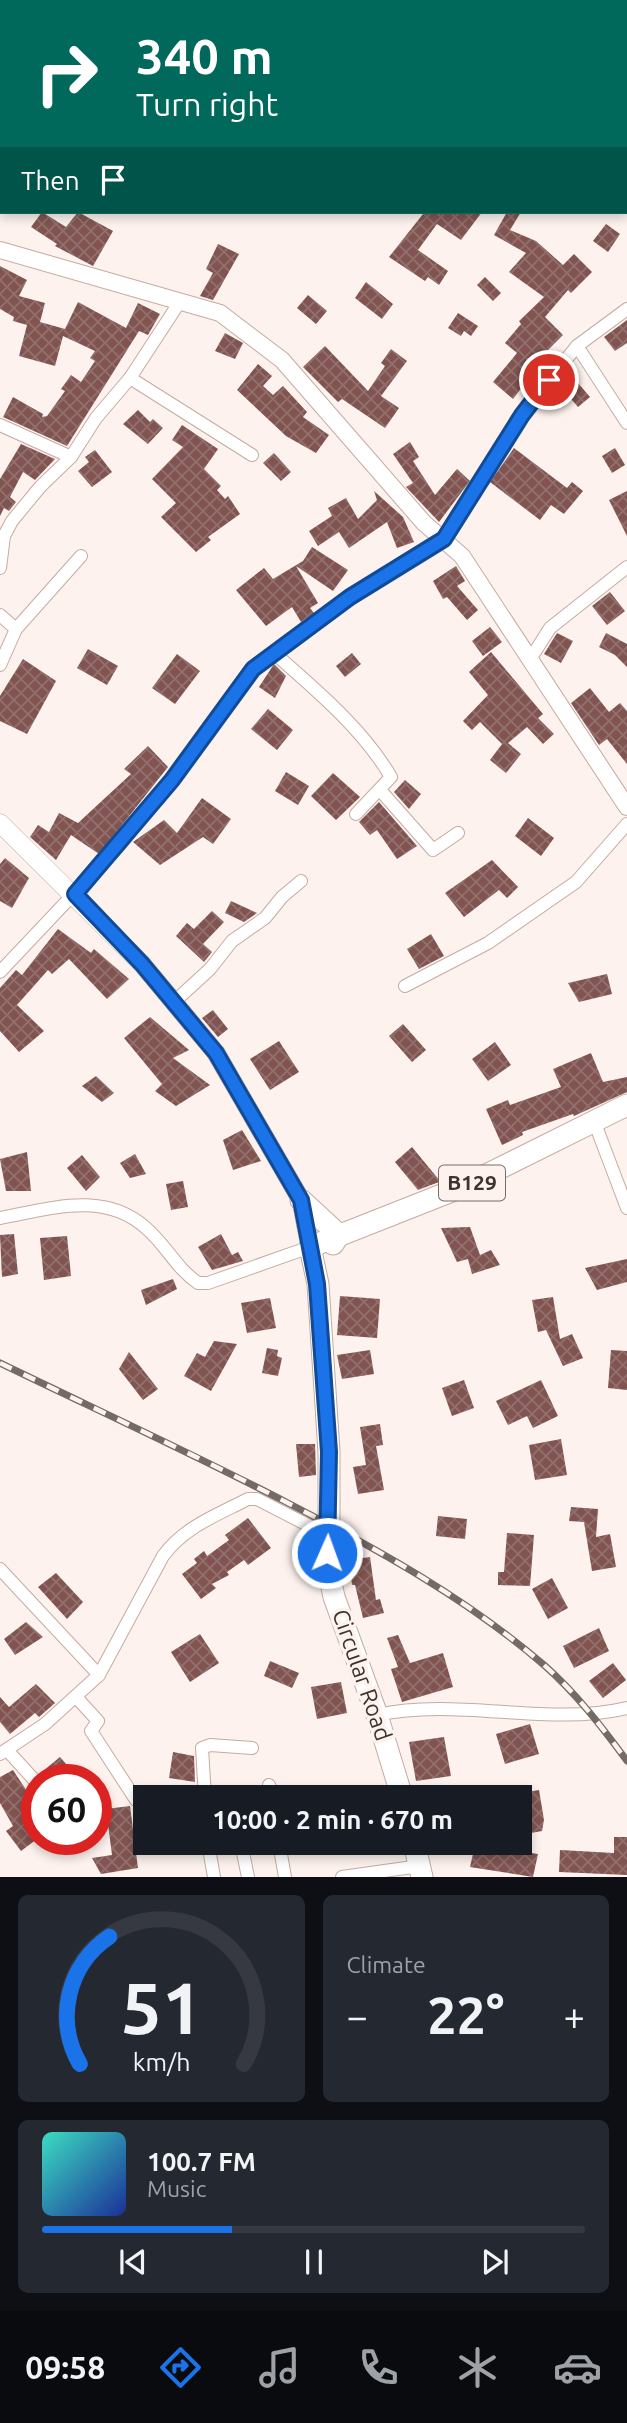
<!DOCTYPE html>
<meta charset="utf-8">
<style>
:root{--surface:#171b24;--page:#242831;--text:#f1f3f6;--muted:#9ea1a6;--line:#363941;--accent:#1a73e8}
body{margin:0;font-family:Ubuntu,sans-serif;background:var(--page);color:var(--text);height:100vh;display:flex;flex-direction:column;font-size:26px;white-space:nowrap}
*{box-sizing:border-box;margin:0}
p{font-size:23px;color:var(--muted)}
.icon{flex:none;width:38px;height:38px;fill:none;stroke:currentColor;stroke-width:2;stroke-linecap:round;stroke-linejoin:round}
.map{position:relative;height:1877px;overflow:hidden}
.details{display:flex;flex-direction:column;gap:18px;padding:18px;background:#0d0f14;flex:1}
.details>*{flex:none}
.top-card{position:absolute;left:0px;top:0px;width:628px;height:214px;box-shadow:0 4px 10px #0003;background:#00695c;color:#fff;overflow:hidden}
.speed{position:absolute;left:21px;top:1764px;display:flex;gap:14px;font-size:35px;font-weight:700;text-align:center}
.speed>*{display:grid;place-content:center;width:91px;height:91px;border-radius:50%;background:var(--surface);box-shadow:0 4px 10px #0003;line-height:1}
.speed .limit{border:10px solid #d22;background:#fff;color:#111}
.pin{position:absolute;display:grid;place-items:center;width:60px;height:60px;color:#fff;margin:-30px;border:4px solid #fff;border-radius:50%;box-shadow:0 2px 7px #0007}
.me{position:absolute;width:77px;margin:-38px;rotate:2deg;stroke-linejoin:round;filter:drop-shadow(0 0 5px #0008)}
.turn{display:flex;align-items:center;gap:24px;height:147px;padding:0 21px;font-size:32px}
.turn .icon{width:91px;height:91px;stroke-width:2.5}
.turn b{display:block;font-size:49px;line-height:60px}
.then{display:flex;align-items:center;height:66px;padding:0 21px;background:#0003;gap:14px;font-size:26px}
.big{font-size:52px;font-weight:600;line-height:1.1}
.details .card{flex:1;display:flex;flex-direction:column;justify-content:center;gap:10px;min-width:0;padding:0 24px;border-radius:10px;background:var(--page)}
.details .dial{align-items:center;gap:0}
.dial svg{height:182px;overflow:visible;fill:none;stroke:var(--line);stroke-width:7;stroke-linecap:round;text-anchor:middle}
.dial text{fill:var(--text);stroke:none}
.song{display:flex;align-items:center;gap:21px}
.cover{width:84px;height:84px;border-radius:10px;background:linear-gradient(135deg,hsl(170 70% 55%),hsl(230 70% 35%))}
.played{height:7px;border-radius:4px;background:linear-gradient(90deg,var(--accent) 35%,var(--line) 35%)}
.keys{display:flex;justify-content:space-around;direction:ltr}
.heat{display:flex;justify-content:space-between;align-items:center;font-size:38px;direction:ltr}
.details .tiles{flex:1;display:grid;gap:18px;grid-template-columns:1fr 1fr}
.card:last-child{grid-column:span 2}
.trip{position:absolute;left:133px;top:1785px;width:399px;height:70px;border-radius:0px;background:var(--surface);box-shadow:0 4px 10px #0003;font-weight:600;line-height:70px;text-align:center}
.tabs{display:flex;height:112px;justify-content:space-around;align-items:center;background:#090b0e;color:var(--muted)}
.tabs .icon{width:49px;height:49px}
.tabs .on{color:var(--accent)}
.tabs b{font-size:32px;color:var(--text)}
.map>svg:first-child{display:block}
</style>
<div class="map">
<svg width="627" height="1877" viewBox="0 0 627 1877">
<defs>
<pattern id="building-cross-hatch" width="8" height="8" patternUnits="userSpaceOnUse" patternTransform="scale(1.75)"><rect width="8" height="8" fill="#815451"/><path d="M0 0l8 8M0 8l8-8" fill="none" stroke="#92706d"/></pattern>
</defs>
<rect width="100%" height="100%" fill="#fdf2ee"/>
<g fill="url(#building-cross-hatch)">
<path d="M42 212 66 227 78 212 113 231 93 266 55 246 57 244 31 227Z"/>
<path d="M420 212H482L461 240 437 224 418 250 448 271 439 285 428 277 425 281 389 257 423 214Z"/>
<path d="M507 212H521L510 230 536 241 563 265 574 254 592 272 571 293 568 290 545 317 563 335 546 352 548 354 513 399 493 382 517 353 505 343 521 324 519 321 544 297 509 272 526 253 494 235Z"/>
<path d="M606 224 620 234 608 252 593 241Z"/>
<path d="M218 244 239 254 213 300 200 296 213 273 206 269Z"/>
<path d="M0 266 27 280 19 296 45 303 40 322 65 329 78 302 126 328 138 303 160 314 148 335 139 331 67 446 3 417 13 397 43 414 42 417 47 416 65 391 61 389 71 375 81 382 95 361 90 358 95 351 63 336 55 366 19 356 27 325 13 321 14 317 0 309Z"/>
<path d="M485 277 501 293 493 301 477 285Z"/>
<path d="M366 282 393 304 382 319 355 298Z"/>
<path d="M308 295 327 311 316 324 297 308Z"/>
<path d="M458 313 478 326 471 336 464 331 461 336 448 328Z"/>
<path d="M627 320V343L615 351 604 337Z"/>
<path d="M225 333 243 343 235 359 215 351Z"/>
<path d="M325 346 368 391 385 366 381 363 391 349 407 361 381 396 399 408 385 428 342 399 338 402 303 367Z"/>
<path d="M258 364 272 376 263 386 273 395 283 386 307 412 303 417 329 435 316 453 286 436 237 390Z"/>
<path d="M578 383 590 397 578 407 566 393Z"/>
<path d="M138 410 150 422 153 419 163 428 148 444 123 424Z"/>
<path d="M182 425 218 449 204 469 221 486 217 490 225 499 228 496 240 514 208 537 211 540 196 552 161 517 176 503 152 479 183 447 172 440Z"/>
<path d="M410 442 419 457 413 461 435 495 457 469 470 481 439 522 406 487 413 483 393 454Z"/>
<path d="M21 444 55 459 35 480 23 472 10 497 16 502 9 511 4 508 0 516V479Z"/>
<path d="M514 448 567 488 572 482 583 491 564 514 551 505 540 520 490 482Z"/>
<path d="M615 448 625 465 612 473 602 456Z"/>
<path d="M95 450 112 472 92 487 78 471 89 462 85 457Z"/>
<path d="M274 453 291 472 281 481 263 463Z"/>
<path d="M374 491 403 517 414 542 397 548 387 522 349 548 339 532 318 546 309 531 332 516 328 508 346 498 358 519 377 500Z"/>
<path d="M627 491V536L609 500Z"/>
<path d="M312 547 348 570 333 591 296 566 318 603 310 608 314 613 301 622 292 607 266 626 236 590 264 568 273 579 303 561Z"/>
<path d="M456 566 465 581 457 586 478 610 467 620 447 597 443 599 433 581Z"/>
<path d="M610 592 625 611 607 625 592 606Z"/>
<path d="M490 627 502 642 483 656 472 641Z"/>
<path d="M557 633 573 641 561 663 544 654Z"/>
<path d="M606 633 627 644V667L615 655 599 647Z"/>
<path d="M88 649 118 666 107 685 77 668Z"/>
<path d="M491 652 543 714 538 718 554 734 543 744 527 727 508 743 521 754 506 773 490 760 502 744 480 722 472 730 463 721 488 695 469 672Z"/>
<path d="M352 653 361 664 345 677 336 666Z"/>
<path d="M177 654 200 671 175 704 152 688Z"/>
<path d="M23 659 56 681 27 734 0 721V696Z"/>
<path d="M274 664 286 676 275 698 259 687Z"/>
<path d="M590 688 609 712 620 703 627 711V764L607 739 599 745 571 703Z"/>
<path d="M268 709 293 730 277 750 251 729Z"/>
<path d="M148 746 168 767 99 854 71 835 56 860 30 837 38 825 49 832 59 813 78 823 131 774 124 769Z"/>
<path d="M286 772 309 786 298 805 275 791Z"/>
<path d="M333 773 360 797 336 820 311 796Z"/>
<path d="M405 780 421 794 409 809 394 792Z"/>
<path d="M202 798 231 819 213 844 203 837 160 865 133 842 164 820 177 833Z"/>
<path d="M379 802 417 846 397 859 377 830 370 835 359 822Z"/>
<path d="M528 818 554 838 541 856 515 836Z"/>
<path d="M5 858 29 878 12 908 0 901V864Z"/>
<path d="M492 860 518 887 507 898 499 890 464 917 445 893Z"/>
<path d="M231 901 257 913 244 922 225 913Z"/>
<path d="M212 911 224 922 203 944 212 952 204 962 176 936 187 923 194 929Z"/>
<path d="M58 929 91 953 94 949 129 979 107 999 69 959 52 974 48 970 17 1005 44 1031 19 1052 0 1031V988L16 970 22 975Z"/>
<path d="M431 934 444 956 419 969 407 949Z"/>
<path d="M607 974 612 994 579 1002 568 983Z"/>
<path d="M213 1010 228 1029 218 1037 202 1018Z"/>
<path d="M150 1017 189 1050 173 1058 210 1085 176 1106 155 1091 162 1084 124 1038Z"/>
<path d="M403 1024 426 1050 412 1062 389 1036Z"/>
<path d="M279 1041 299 1072 270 1090 250 1059Z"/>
<path d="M495 1042 511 1065 488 1081 472 1059Z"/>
<path d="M591 1053 603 1082 627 1077V1092L574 1116 573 1114 522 1132 523 1135 502 1145 486 1109 508 1100 510 1105 561 1087 553 1069Z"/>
<path d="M96 1076 114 1093 102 1102 82 1086Z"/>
<path d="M242 1130 261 1161 233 1170 223 1140Z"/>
<path d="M412 1147 440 1181 439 1182 418 1190 395 1162Z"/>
<path d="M27 1152 31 1191H6L0 1159Z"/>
<path d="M135 1154 146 1174 130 1178 120 1163Z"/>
<path d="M82 1155 100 1177 86 1191 67 1168Z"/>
<path d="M183 1181 188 1207 171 1210 166 1184Z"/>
<path d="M470 1227 480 1255 491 1250 500 1265 472 1274 468 1259 457 1262 441 1228Z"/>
<path d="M14 1234 18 1274 2 1277 0 1235Z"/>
<path d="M221 1234 232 1255 238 1252 243 1261 212 1270 198 1247Z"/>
<path d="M67 1236 71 1276 44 1280 40 1238Z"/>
<path d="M627 1259V1282L597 1290 585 1268Z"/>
<path d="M173 1279 177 1289 146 1305 141 1290Z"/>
<path d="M340 1296 380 1299 377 1338 337 1335Z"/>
<path d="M553 1297 560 1339 572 1334 583 1358 563 1366 546 1330 538 1332 532 1300Z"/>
<path d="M270 1298 276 1328 247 1333 241 1303Z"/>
<path d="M214 1341 237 1344 211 1391 184 1376 197 1353 205 1357Z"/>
<path d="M267 1348 278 1350 277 1356 282 1358 278 1376 262 1373Z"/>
<path d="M370 1350 374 1374 342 1379 337 1355Z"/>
<path d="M611 1350 627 1351V1390L608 1388Z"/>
<path d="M129 1352 158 1389 143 1400 119 1369Z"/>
<path d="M464 1380 474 1408 452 1416 442 1388Z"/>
<path d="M541 1380 558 1416 533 1428 527 1416 508 1425 496 1401Z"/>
<path d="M380 1424 383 1445 376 1446 384 1490 358 1494 353 1467 366 1465 360 1427Z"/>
<path d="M561 1439 567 1475 535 1480 529 1445Z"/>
<path d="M296 1444H315L316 1475 299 1477Z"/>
<path d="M571 1507 598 1509 596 1537 610 1534 616 1567 592 1571 584 1522 569 1521Z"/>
<path d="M438 1516 467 1519 465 1539 436 1536Z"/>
<path d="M248 1518 271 1548 248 1565 244 1560 227 1572 229 1575 212 1584 216 1588 201 1599 182 1574 197 1563 194 1559 204 1551 207 1556 229 1540 225 1535Z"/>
<path d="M507 1533 534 1535 530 1586 498 1585V1572H504Z"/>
<path d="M370 1557 376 1600 380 1599 384 1613 363 1618 355 1585H352L349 1560Z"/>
<path d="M56 1573 83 1602 67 1619 38 1587Z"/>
<path d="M552 1578 568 1608 548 1619 532 1589Z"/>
<path d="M26 1622 43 1637 15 1655 4 1639Z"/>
<path d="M599 1628 609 1651 574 1668 563 1646Z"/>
<path d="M200 1634 219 1663 190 1682 171 1652Z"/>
<path d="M398 1635 410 1663 443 1653 453 1687 402 1702 391 1669 398 1667 387 1638Z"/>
<path d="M270 1661 299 1673 292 1688 264 1676Z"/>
<path d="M613 1663 626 1680 603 1698 589 1681Z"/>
<path d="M341 1682 347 1713 317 1719 311 1687Z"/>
<path d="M36 1684 55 1703 39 1717 35 1713 10 1734 0 1722V1697L9 1707Z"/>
<path d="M530 1724 539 1754 505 1764 496 1734Z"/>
<path d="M444 1737 451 1776 416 1781 409 1742Z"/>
<path d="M173 1752 194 1756 195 1782 169 1778Z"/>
<path d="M60 1757 80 1780H50L43 1771Z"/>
<path d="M13 1770 36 1805 30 1808 37 1818V1839L21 1851 6 1831 13 1826 0 1803V1777Z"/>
<path d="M539 1790 544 1820 542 1831 520 1835V1793Z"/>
<path d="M130 1806 138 1868 101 1874 92 1858 112 1855 106 1809Z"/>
<path d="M614 1837H627V1875L559 1872 560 1850 614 1853Z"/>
<path d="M475 1845 513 1855 514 1850 538 1854 533 1877 470 1867Z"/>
</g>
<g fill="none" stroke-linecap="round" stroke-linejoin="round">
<g stroke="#c5aba1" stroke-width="14">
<g id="minor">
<path d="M97 2V0"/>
<path d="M0 56 2 57"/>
<path d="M0 87 2 83"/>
<path d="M577 346 627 423"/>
<path d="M130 378 252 455"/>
<path d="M0 425 71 457"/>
<path d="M0 568 4 536 12 521 40 487 71 457 96 418 130 378 179 303"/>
<path d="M0 615 16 629"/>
<path d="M274 653C315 689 363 729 391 777L356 814"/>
<path d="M529 661 550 628 627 567"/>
<path d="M0 665 16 629 81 556"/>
<path d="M380 790 433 850 458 833"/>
<path d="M0 972 118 847 172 780 253 669 350 597 445 539 521 415 577 346 627 309"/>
<path d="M405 986 488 943 576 882 627 824"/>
<path d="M174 1002 210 969 232 941 265 918 282 897 301 881"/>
<path d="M594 1121 627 1208"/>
<path d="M0 1218C50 1209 104 1190 146 1228 166 1245 176 1268 198 1283H208L310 1247"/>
<path d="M0 1569 99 1675"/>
<path d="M76 1697 98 1721 91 1731 136 1800"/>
<path d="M377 1715C459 1697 545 1727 627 1708"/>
<path d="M7 1750 37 1783"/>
<path d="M0 1754 45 1724 99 1675 163 1556C184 1527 217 1515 248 1499H257L327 1535"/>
<path d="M269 1785 273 1797"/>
<path d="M205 1797 202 1748 210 1745 252 1748"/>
<path d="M208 1843 214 1877"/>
<path d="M241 1843 248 1877"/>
<path d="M279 1843 285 1877"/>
<path d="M342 1877 420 1866"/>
</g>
</g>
<g stroke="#c5aba1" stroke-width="18">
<path id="tertiary" d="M0 250 220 313 282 360 424 523 462 556 627 807"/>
</g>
<g stroke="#c5aba1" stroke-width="19">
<path id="secondary" d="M0 823 142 964 216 1053 301 1200 310 1247"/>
</g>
<g stroke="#c5aba1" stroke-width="23">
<g id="primary">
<path d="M301 1200 339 1235 333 1244"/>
<path d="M402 1797 377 1715 334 1597 329 1573V1452L318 1284 310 1247 462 1187 627 1105"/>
<path d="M414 1843 422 1877"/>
</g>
</g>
<use href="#minor" stroke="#fff" stroke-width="12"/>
<use href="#tertiary" stroke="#fff" stroke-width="16"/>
<use href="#secondary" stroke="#fff" stroke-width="18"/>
<use href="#primary" stroke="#fff" stroke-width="21"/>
<g stroke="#746a66" stroke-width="7">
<path id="rail" d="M0 1363C95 1409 191 1453 286 1502 377 1549 466 1598 544 1665 576 1693 602 1727 627 1761"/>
</g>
<use href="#rail" stroke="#fdf2ee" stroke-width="4.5" stroke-dasharray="13" stroke-linecap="butt"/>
</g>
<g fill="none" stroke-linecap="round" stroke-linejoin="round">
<g stroke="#114b97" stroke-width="18">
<path id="route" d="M327 1553 329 1452 317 1284 301 1200 216 1053 142 964 75 894 172 780 253 669 350 597 444 539 522 415 549 380"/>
</g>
<use href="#route" stroke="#1a73e8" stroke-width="12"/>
</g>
<g text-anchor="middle" stroke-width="7" stroke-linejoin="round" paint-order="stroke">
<rect fill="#fdf2ee" stroke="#776c68" stroke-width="2" x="439" y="1165.5" width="66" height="35" rx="5"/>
<g font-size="21" font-weight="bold" fill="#3d332f">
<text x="472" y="1190">B129</text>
</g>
<g font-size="23" fill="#3d332f" stroke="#fdf2ee">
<text transform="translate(362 1675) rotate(71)" y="8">Circular Road</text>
</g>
</g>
</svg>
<div class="speed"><div class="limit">60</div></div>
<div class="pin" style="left:549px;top:380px;background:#d93025"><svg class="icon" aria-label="arrive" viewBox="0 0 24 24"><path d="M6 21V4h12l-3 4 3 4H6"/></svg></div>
<svg class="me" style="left:327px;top:1553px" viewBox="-20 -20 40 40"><circle r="17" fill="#1a73e8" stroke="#fff" stroke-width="3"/><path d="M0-11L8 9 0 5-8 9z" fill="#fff"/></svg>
<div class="trip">10:00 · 2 min · 670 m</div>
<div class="top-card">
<div class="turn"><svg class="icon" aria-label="right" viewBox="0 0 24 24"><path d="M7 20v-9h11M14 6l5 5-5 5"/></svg><div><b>340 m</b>Turn right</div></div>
<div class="then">Then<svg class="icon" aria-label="arrive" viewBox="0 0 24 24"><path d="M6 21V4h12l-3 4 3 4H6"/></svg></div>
</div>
</div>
<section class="details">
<div class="tiles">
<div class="card dial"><svg viewBox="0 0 100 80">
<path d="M14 69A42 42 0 1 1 86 69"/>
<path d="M14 69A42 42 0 0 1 27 13" stroke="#1a73e8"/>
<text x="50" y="56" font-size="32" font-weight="700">51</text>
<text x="50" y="72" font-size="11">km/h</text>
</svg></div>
<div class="card"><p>Climate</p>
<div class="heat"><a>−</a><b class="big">22°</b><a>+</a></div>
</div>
<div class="card">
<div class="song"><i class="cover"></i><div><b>100.7 FM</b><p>Music</p></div></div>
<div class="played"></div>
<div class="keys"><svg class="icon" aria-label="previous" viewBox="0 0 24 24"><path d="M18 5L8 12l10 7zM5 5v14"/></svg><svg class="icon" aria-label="pause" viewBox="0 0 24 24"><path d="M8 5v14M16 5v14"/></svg><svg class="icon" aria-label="next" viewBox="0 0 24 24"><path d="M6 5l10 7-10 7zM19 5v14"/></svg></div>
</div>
</div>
</section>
<nav class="tabs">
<b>09:58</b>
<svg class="icon on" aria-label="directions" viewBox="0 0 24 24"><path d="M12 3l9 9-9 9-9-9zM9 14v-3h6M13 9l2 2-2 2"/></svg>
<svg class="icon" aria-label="music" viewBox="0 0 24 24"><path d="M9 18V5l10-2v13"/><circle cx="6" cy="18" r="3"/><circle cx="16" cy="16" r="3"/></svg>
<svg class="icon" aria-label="phone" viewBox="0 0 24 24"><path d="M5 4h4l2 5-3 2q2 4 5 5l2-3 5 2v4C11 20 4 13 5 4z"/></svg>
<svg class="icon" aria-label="climate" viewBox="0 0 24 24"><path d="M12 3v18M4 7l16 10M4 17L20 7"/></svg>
<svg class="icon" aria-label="car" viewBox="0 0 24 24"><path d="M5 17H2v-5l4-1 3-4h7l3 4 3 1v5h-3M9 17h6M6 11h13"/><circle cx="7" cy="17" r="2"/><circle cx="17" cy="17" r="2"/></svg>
</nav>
